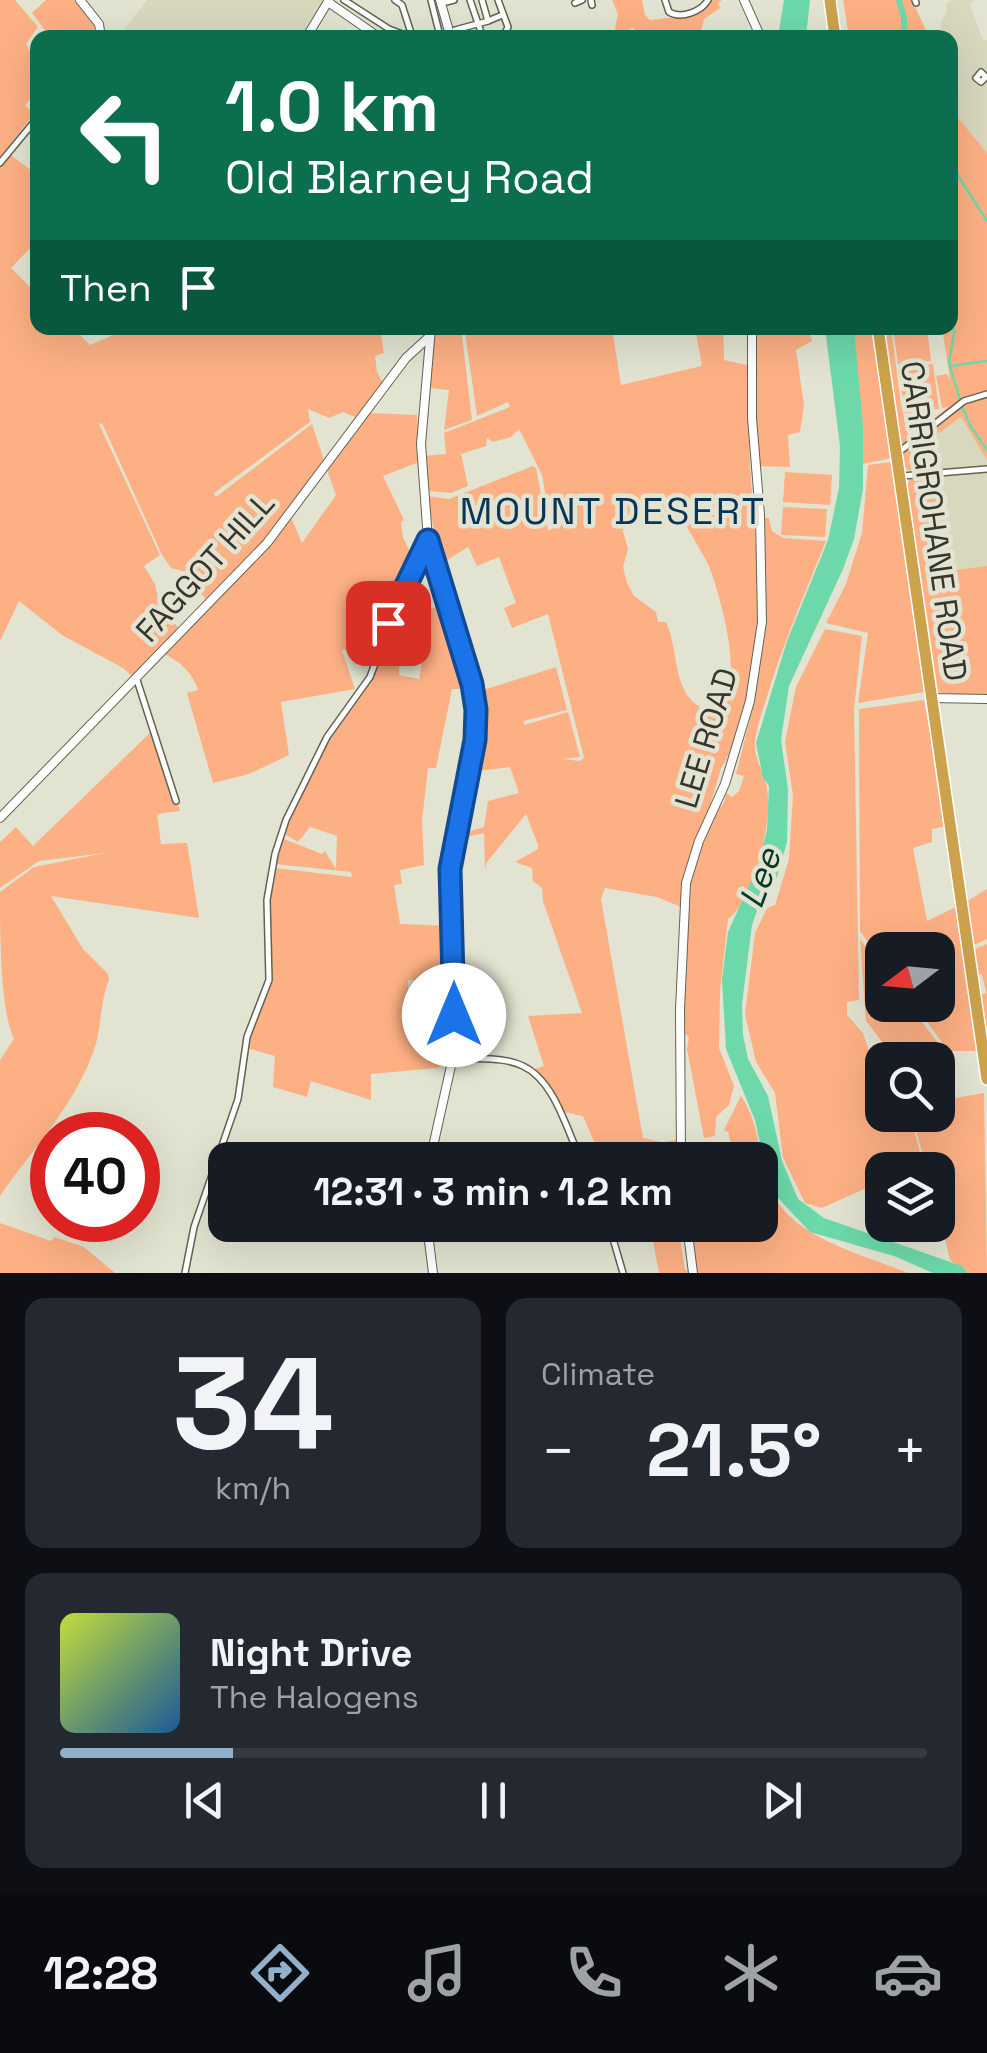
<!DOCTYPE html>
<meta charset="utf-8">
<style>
:root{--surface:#171b24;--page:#242831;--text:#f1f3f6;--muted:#9ea1a6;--line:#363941;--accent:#92b0ca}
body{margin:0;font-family:"Space Grotesk",sans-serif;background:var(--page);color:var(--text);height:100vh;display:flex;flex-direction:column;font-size:38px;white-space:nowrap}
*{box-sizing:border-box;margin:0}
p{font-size:32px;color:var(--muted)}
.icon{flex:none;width:55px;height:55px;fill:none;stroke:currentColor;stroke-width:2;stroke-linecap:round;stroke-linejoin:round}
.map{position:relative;height:1273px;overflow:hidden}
.side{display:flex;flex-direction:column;gap:25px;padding:25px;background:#0d0f14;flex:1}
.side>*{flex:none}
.guide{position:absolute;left:30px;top:30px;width:928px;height:305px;border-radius:20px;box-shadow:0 10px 40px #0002;background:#0b6e4f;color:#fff;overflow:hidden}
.needle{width:65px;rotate:254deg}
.buttons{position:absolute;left:865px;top:932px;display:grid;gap:20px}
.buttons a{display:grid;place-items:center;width:90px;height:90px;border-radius:20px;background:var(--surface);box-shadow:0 10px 40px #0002;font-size:50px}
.speed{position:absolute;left:30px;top:1112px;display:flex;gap:20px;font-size:50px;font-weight:700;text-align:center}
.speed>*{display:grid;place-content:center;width:130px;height:130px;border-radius:50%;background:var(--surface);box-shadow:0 10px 40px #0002;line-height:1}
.speed .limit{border:15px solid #d22;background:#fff;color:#111}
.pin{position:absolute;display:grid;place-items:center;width:85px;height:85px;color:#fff;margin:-42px;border-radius:20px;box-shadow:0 5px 15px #0006}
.me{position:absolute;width:110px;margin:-55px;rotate:0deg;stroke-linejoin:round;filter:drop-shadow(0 0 8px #0008)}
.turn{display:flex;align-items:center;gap:35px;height:210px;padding:0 30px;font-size:45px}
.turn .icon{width:130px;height:130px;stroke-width:2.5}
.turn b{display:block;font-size:70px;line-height:85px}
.then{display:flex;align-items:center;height:95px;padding:0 30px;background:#0003;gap:20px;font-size:38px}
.big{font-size:75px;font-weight:700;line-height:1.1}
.side .tile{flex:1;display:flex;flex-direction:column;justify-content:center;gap:15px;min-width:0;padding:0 35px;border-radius:20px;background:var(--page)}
.side .dial{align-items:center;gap:0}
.dial b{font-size:130px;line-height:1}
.song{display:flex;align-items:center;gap:30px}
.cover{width:120px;height:120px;border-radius:15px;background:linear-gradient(135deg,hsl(70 70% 55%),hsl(210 70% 35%))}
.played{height:10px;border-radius:5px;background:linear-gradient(90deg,var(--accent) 20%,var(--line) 20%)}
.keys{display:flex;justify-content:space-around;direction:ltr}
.heat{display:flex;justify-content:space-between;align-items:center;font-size:55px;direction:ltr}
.side .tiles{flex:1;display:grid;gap:25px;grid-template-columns:1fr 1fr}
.tile:last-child{grid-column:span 2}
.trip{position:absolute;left:208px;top:1142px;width:570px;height:100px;border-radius:20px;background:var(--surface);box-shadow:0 10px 40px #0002;font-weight:700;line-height:100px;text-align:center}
.menu{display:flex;height:160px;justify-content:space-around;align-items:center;background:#090b0e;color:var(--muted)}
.menu .icon{width:70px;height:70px}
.menu .on{color:var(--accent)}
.menu b{font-size:45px;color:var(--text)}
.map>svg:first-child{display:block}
</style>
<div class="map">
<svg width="987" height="1273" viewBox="0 0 987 1273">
<rect width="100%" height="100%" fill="#e3e3d1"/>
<g fill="#d8d8bf">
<path d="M147 0H324L300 37 117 38Z"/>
<path d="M952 0H976L969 3 983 40H987V153L950 108V38L947 37 940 25 947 10 945 4Z"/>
<path d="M961 417 987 460V566L949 572 929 440Z"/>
</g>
<g fill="#fdb084" fill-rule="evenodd">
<path d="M0 0H15L38 27 26 44C40 69 44 81 25 106L34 113 0 158Z"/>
<path d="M46 0H75L93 23 96 37H50L32 13Z"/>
<path d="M612 0H642L645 15 650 20 696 15 712 0H722L718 3 720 8 704 19 699 38 688 37 686 30 672 38 638 37 634 28 619 33 615 28 618 14Z"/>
<path d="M843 0H912L929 37H849Z"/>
<path d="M950 108 987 153V392L963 400 901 449 884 343 891 328 901 404 909 439 948 407 942 408 936 376 947 374 950 379 942 328H950Z"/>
<path d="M11 155 37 175V241L11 268 37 294 38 328H73L90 345 130 328H380L384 353 375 356 377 372 383 383 357 418 343 412 329 418 308 409 310 422 214 493 216 497 312 424 324 460 275 528 208 603 186 572 171 568 162 555 102 423 99 424 160 555 144 566 155 584 159 604 181 631 133 677 123 668 62 635 19 601 0 641V167Z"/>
<path d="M433 328H461L472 420 444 430 449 390 428 388Z"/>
<path d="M487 328H612L621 385 702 366 695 328H723L724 360 751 366C750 400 748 433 750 466 756 556 768 629 741 718 735 736 731 753 721 768L681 907 657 897 605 888 601 899 643 1138 662 1142 678 1140 680 1160H652L647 1150 625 1151 597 1160 601 1158 583 1116 564 1112 532 1070 544 1066 528 1016 582 1013 543 901 542 888 533 881 532 868 515 862 538 849V845L526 814 487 862 485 869 484 833 458 839V835L484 827 488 801 519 793 510 767 471 772 477 692 556 667 567 710 524 721V725L568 712 580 757 562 759 580 761 584 758 548 614 512 628 504 608 516 603 499 557 477 566 468 547 441 564 427 496 449 499 533 466 536 468 548 530 552 529 542 475 519 429 511 437 493 442 487 438 486 446 461 454 468 486 451 493 428 491 424 456 446 454 444 433 510 407 508 402 477 416 465 332ZM645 512 685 523C692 537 701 550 708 564 719 590 738 661 728 687 725 698 716 703 707 710 671 697 680 652 666 622H658L656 612 634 596 627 583 623 567 628 549 623 531 626 515Z"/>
<path d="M754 328H808L812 341 796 350 804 405 800 432 788 435 790 467 758 466Z"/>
<path d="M854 328H873L891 458 863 464Z"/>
<path d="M893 328H927L931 361 898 364Z"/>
<path d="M933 364 939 409 905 414 898 369Z"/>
<path d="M987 395V460L961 417 929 440 934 471C918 472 899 475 901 453L965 403Z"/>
<path d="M367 413 417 415 419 462 383 476 404 520 401 522 403 537 411 554 417 555 398 593 384 583 360 647 342 650 355 689 281 702 289 755 249 774 213 783 187 693 198 690C192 672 181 663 165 654L255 562 290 515 302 543 336 495 326 467Z"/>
<path d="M892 462 925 692 858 703 868 633 826 623 846 584 862 533 868 465Z"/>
<path d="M785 472 832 475 830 505 783 502Z"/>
<path d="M933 475 949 571 987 566V697L936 692 905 489 911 477Z"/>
<path d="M783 507 827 509 825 537 781 535Z"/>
<path d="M763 518H769L772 531 783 538 826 541C805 593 782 646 766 700 762 713 755 731 755 745 755 761 765 775 767 789 773 820 754 901 728 919L720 991 719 1048 734 1086 729 1105 716 1117 715 1136 704 1138 687 1049 689 1038 684 1032 686 910 695 863 716 812 724 803 726 793 732 797 739 791 744 776 736 774 754 704Z"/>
<path d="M446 606 470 689H452L436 768H428L422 821 424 865 400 870 402 884 394 885 400 924 448 926 450 981 408 980 409 1027H420L422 1041H447L449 1056 445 1064 437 1068 371 1074V1100L311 1081 307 1097 273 1087 275 1056 247 1048 272 978 268 911 274 868 352 877 351 872 275 864 284 839 322 854 325 851 336 869 337 836 310 827 298 842 285 834 284 829C300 794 315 756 337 724 352 704 365 690 376 666L399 661V675L419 679 423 655 378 661 395 613Z"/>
<path d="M825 629 862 636 854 709 859 1000 847 1002V1015L863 1033 876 1072 882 1075V1115H910L923 1163 907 1170H882V1181L822 1208 805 1203 783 1157 775 1093 756 1062 745 1014 755 933 767 908 775 905 789 859 793 795 785 742 796 687Z"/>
<path d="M924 700 947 826 932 829V842L913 848 927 921 958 906 979 1051H948L915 1005H938V950H882V961L860 931 859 709Z"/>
<path d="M153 730 180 811 157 814 161 844 187 843 199 918 51 896 83 949 108 974 109 980C100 1001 102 1027 94 1050 74 1107 33 1148 0 1196V1060L14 1039C0 1010 0 930 0 892L34 867 105 853 39 861 0 888V842L16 827 33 846Z"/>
<path d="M987 889V939L974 945 975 949 987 944V1064L977 996 986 993 982 974 975 975 966 902Z"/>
<path d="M860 939 882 969V1005H909L945 1052 896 1060 866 1021Z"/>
<path d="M953 1091 956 1098 984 1093 987 1273H968L950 1260 938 1210V1170H927L912 1115H938L941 1099 949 1102Z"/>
<path d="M741 1096C757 1119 759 1150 766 1177 781 1236 858 1252 908 1273H697L690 1225H707L716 1233 728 1225H760V1160H735L728 1132 724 1130Z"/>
<path d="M0 1223 51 1241 55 1237 84 1247 115 1273H0Z"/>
<path d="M650 1225H685L679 1232 685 1270 692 1273H659Z"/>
</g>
<g fill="#6dd9aa">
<path d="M784 0H810L806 37H778Z"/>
<path d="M825 328H854L863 426V489L854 539 843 569 789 686 781 740 788 790 787 842 776 881 760 902 752 925 742 1004 743 1035 748 1059 768 1096 782 1161 798 1199 824 1218 962 1266 967 1273H933L894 1256 810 1232 778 1198 768 1180 755 1120 726 1049 722 980 728 932 758 866 767 829 769 786 763 778 756 743 787 641 828 540 839 488 840 446Z"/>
</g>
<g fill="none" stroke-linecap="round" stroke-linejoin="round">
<g stroke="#6dd9aa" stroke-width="2.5">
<path d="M950 163 987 221"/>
<path d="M950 302 954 333 949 363 960 400"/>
<path d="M951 366 987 361"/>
<path d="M962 406 970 425 987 450"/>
</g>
<path stroke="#6dd9aa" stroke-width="6" d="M899 0 904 18V38"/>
<g stroke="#636353" stroke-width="8">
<g id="minor">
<path d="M344 0 389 29 413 38"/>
<path d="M395 0 402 5 412 36"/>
<path d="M470 0 483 38"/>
<path d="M591 0 592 5"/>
<path d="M665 0 669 12C681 19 701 12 708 0"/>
<path d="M915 0 916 3"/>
<path d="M446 2 454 0"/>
<path d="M575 3 582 0"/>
<path d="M488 21 500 16"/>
<path d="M455 30 488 21 482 0"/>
<path d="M427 38 439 32 431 0"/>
<path d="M495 38 505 33 508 27 498 0"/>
<path d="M981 72 986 77 981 82 976 78Z"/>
<path d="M0 163 38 117"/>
<path d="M899 452 964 401 987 394"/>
<path d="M902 476 987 469"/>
<path d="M137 680 176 801"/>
<path d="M453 1057C475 1060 503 1056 523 1066 555 1081 567 1131 581 1160"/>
<path d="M609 1225 623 1273"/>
<path d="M185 1273 194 1227 238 1099 247 1037 269 980 267 900 275 854 286 820 327 737 370 677 400 597 427 543"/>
</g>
</g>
<g stroke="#636353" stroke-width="10">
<g id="tertiary">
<path d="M80 0 99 24 101 38"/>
<path d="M440 0 451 38"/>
<path d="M744 0 761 38"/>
<path d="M328 2 380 38"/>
<path d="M306 38 329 0"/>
<path d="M932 698 987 699"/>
<path d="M0 818 267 543 406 358 430 336"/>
<path d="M430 1160 453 1057 451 869 477 726 472 684 428 540 421 444 431 328"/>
<path d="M681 1160 680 1009 686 883 699 841 725 784 750 701 762 622 760 515 752 418V328"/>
<path d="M427 1225 433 1273"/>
<path d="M687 1225 693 1273"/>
</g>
</g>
<g stroke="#fff" stroke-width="14">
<g id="trunk">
<path d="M830 0 835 38"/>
<path d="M878 328 987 1079"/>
</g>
</g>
<use href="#minor" stroke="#fff" stroke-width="5"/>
<use href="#tertiary" stroke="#fff" stroke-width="8"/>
<use href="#trunk" stroke="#cca24c" stroke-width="11"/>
</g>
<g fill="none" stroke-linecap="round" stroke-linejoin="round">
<g stroke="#114b97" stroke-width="25">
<path id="route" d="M388 623 428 540 472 684 476 710 475 740 450 869 454 1015"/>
</g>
<use href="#route" stroke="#1a73e8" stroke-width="18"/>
</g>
<g text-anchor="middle" stroke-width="9" stroke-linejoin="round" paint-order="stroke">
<g font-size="32" fill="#36362f" stroke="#e3e3d1">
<text transform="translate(934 521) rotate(82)" y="11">CARRIGROHANE ROAD</text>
<text transform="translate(205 567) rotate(-48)" y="11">FAGGOT HILL</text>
<text transform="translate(706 738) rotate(-73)" y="11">LEE ROAD</text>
</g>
<g font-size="35" font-style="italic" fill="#083926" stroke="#e3e3d1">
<text transform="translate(760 878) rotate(-70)" y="12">Lee</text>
</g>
<g font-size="38" letter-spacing="2.5" fill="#053559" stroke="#e3e3d1">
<text x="613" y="524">MOUNT DESERT</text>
</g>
</g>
</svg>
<div class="buttons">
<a><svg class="needle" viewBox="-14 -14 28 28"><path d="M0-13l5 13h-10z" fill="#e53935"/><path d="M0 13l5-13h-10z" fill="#9ea1a6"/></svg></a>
<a><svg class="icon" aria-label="search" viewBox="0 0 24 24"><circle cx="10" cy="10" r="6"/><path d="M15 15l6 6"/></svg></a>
<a><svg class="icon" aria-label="layers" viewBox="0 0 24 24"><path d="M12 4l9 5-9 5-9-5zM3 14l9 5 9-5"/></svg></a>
</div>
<div class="speed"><div class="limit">40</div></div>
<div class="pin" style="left:388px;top:623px;background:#d93025"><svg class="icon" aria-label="arrive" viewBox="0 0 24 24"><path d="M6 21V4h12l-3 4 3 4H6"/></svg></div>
<svg class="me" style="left:454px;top:1015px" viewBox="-20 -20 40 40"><circle r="19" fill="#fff"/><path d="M0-13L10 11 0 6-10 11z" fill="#1a73e8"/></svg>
<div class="trip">12:31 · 3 min · 1.2 km</div>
<div class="guide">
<div class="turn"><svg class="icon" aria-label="left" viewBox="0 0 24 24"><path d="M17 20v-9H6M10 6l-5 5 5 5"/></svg><div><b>1.0 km</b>Old Blarney Road</div></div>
<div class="then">Then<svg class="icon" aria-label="arrive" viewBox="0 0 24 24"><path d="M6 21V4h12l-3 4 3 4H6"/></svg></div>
</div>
</div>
<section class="side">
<div class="tiles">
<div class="tile dial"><b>34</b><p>km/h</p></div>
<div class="tile"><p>Climate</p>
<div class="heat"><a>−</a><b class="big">21.5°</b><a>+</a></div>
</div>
<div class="tile">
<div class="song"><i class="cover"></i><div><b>Night Drive</b><p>The Halogens</p></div></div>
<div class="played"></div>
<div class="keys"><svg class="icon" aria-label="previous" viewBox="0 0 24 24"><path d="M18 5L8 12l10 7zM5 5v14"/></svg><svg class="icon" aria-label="pause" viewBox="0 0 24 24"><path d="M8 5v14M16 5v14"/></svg><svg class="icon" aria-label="next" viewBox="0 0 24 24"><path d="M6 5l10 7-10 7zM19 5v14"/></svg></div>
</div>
</div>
</section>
<nav class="menu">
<b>12:28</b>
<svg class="icon on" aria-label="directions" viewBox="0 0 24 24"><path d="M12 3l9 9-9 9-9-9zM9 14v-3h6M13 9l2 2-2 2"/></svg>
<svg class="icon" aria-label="music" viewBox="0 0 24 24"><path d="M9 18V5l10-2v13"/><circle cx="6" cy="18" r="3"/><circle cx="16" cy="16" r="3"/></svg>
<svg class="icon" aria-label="phone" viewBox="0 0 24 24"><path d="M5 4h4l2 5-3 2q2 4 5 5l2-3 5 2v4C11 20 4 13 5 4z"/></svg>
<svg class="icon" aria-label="climate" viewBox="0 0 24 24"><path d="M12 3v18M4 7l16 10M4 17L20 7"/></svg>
<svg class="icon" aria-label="car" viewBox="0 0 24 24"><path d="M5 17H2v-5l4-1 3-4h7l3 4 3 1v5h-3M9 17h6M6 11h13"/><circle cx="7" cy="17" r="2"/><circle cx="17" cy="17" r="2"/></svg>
</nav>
